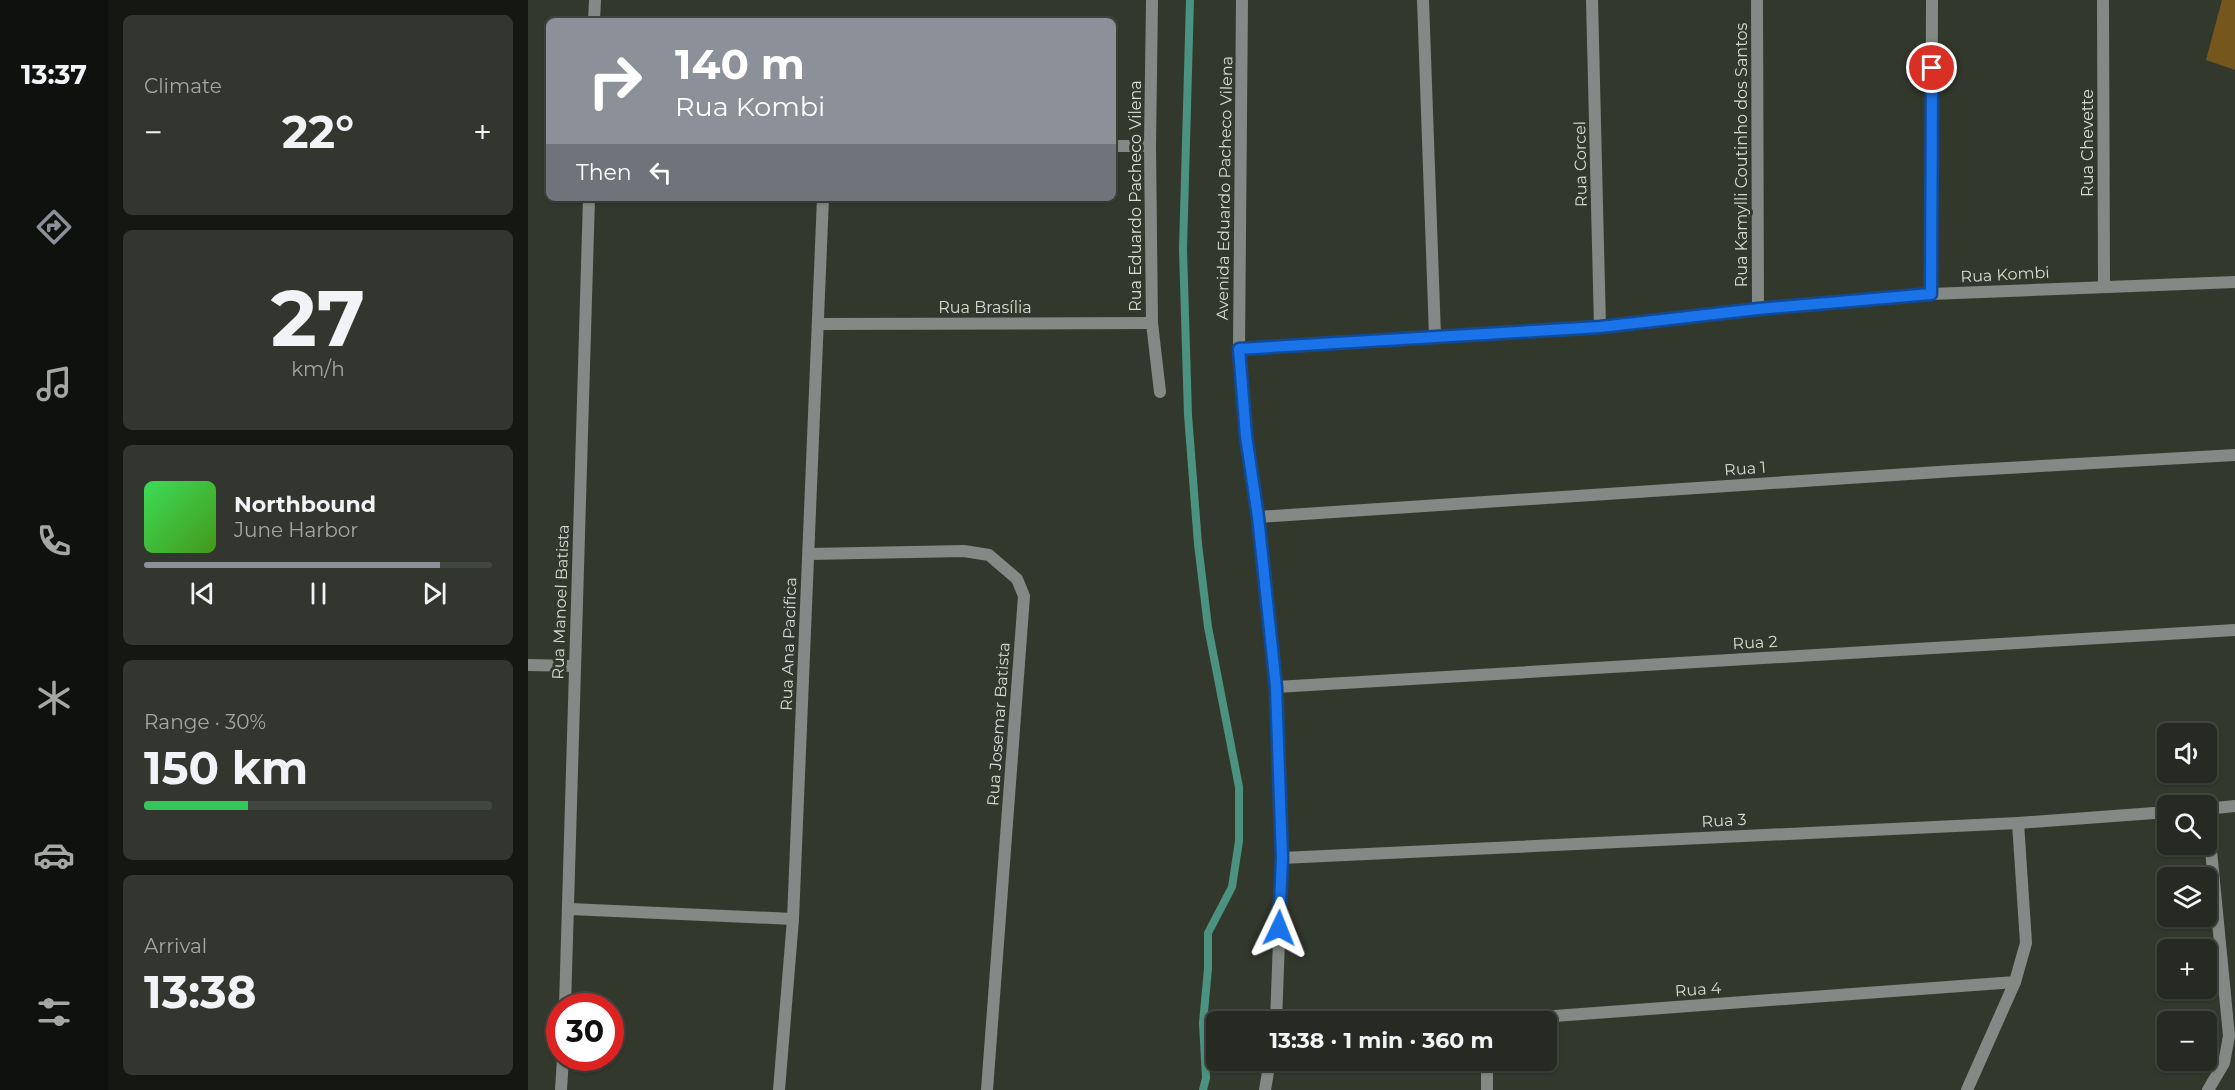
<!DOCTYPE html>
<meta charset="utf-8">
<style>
:root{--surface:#262a22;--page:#32362f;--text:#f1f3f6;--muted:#a4a7a5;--line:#424640;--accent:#8c9099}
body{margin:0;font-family:Montserrat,sans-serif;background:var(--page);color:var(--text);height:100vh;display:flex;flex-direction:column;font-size:22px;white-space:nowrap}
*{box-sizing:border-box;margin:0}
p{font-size:20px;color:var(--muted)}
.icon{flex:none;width:33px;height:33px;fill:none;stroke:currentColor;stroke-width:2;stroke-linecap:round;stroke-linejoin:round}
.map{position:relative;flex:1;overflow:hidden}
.panel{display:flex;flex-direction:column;gap:15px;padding:15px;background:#151713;width:420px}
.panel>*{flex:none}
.hud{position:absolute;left:18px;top:18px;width:570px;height:183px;border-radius:9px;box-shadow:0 2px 4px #0004,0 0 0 2px var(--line);background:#8c9099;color:#fff;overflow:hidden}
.fabs{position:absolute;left:1629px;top:723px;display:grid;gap:12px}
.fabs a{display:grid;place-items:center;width:60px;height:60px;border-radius:9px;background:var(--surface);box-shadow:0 2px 4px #0004,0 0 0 2px var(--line);font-size:30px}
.speed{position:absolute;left:18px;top:993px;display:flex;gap:12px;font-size:30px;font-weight:700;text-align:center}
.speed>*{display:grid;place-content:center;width:78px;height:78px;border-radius:50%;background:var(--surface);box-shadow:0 2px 4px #0004,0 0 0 2px var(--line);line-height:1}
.speed .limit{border:9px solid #d22;background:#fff;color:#111}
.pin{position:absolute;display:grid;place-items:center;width:51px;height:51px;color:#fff;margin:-26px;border:3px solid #fff;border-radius:50%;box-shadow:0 2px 6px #0007}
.me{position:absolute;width:66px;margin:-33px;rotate:2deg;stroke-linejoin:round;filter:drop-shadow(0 0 4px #0008)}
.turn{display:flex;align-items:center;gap:21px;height:126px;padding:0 30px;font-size:27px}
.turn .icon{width:78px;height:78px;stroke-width:2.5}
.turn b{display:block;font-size:42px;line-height:51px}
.then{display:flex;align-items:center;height:57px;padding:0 30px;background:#0003;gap:12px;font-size:22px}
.big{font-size:45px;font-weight:700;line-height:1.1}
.panel .card{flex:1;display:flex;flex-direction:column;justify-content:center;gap:9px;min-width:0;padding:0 21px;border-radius:9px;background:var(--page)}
.panel .dial{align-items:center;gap:0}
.dial b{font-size:78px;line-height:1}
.song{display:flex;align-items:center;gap:18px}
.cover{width:72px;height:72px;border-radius:9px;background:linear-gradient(135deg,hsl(130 70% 55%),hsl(100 70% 35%))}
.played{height:6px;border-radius:3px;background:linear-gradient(90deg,var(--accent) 85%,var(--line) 85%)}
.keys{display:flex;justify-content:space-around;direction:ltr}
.heat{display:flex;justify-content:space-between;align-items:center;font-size:33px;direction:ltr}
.charge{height:9px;border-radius:4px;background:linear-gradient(90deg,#34c759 30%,var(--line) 0)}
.trip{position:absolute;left:678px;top:1011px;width:351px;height:60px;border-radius:9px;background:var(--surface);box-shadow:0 2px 4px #0004,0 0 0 2px var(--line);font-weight:700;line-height:60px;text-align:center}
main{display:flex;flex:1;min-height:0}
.tabs{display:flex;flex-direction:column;width:108px;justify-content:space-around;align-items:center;background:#0f110e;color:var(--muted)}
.tabs .icon{width:42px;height:42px}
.tabs .active{color:var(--accent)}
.tabs b{font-size:27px;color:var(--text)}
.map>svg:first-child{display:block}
</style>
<main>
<nav class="tabs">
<b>13:37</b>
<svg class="icon active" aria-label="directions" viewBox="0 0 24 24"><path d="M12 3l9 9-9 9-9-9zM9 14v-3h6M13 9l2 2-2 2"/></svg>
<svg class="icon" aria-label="music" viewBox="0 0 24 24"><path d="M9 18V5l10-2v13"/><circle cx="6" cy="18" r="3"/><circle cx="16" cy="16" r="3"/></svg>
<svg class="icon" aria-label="phone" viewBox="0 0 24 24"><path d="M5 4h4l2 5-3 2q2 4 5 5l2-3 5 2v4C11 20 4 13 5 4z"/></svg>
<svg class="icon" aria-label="climate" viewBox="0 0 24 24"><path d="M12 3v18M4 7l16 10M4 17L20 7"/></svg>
<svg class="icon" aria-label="car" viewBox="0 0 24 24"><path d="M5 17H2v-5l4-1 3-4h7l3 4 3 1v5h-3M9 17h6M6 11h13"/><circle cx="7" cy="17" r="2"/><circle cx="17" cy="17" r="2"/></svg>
<svg class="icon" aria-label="filters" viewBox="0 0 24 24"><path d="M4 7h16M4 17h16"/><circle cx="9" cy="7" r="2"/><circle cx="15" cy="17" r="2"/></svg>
</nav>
<section class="panel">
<div class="card"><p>Climate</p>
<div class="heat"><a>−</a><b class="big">22°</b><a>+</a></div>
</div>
<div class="card dial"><b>27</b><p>km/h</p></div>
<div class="card">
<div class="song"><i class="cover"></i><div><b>Northbound</b><p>June Harbor</p></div></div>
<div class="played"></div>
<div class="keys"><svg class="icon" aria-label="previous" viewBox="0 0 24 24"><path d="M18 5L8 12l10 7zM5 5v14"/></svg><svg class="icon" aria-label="pause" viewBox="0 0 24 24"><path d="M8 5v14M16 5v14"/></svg><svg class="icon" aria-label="next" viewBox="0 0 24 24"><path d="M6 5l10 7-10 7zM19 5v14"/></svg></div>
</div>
<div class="card"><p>Range · 30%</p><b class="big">150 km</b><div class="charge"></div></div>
<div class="card"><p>Arrival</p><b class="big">13:38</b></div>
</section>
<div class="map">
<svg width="1707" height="1090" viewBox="0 0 1707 1090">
<rect width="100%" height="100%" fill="#33382d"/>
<path fill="#75561d" d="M1694 0H1707V70L1678 60Z"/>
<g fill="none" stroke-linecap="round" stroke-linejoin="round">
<path stroke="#4b9280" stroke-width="8" d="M662 0 655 249 660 415 670 544 680 627 711 787V841L704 887 680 933V968L675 1023 678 1078 675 1090"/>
<g stroke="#848985" stroke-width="12">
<path d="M624 0 622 146 624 323 632 392"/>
<path d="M714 0 711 349 719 436 730 517 748 687 754 858 748 1022"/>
<path d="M895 0 907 336"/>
<path d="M1064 0 1072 327"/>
<path d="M1229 0 1230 309"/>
<path d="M1575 0 1576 286"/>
<path d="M66 21 67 0"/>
<path d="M585 146H622"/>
<path d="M1403 294 1404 0"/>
<path d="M290 324 624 323"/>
<path d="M711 349 1072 327 1230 309 1403 294 1707 282"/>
<path d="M730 517 1426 471 1707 455"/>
<path d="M281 554 436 551 461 555 489 579 496 596 459 1090"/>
<path d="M0 665 46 666"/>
<path d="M748 687 1707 630"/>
<path d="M1678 809 1707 806"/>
<path d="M1679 809 1701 1036 1696 1063 1680 1090"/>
<path d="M754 858 1490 823 1640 812"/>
<path d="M42 909 265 919"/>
<path d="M37 1006 61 198"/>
<path d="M854 1022 959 1021 1487 982"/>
<path d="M959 1060V1090"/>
<path d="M33 1090 35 1058"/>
<path d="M251 1090 265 919 295 198"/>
<path d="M737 1090 742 1060"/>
<path d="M1439 1090 1487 982 1498 943 1490 823"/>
</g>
</g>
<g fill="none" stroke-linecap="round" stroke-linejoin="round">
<g stroke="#114b97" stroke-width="15">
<path id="route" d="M751 928 754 858 748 687 730 517 718 436 711 349 1072 327 1230 309 1403 294 1404 68"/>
</g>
<use href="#route" stroke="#1a73e8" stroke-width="10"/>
</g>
<g text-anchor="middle" stroke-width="6" stroke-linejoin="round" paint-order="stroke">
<g font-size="16" fill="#d8dbd4" stroke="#33382d">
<text transform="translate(1559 143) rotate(-90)" y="6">Rua Chevette</text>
<text transform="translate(1213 155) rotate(-90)" y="6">Rua Kamylli Coutinho dos Santos</text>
<text transform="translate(1052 164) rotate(-91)" y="6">Rua Corcel</text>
<text transform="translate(696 188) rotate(-89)" y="6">Avenida Eduardo Pacheco Vilena</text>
<text transform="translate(607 196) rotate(-90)" y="6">Rua Eduardo Pacheco Vilena</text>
<text transform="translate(1477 274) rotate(-3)" y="6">Rua Kombi</text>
<text x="457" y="313">Rua Brasília</text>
<text transform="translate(1217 468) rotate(-4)" y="6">Rua 1</text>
<text transform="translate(32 602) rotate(-88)" y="6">Rua Manoel Batista</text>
<text transform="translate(1227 642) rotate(-3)" y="6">Rua 2</text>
<text transform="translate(260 644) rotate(-88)" y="6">Rua Ana Pacifica</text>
<text transform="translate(470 724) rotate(-86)" y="6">Rua Josemar Batista</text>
<text transform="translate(1196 820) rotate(-3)" y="6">Rua 3</text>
<text transform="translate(1170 989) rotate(-4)" y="6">Rua 4</text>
</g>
</g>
</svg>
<div class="fabs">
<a><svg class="icon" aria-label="sound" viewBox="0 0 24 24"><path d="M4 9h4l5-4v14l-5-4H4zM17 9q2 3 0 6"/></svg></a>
<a><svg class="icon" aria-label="search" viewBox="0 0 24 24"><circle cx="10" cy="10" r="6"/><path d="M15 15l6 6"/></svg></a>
<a><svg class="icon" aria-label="layers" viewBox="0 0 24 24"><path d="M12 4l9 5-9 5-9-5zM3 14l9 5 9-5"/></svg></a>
<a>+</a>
<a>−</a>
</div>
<div class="speed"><div class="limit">30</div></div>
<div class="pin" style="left:1404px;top:68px;background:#d93025"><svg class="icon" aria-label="arrive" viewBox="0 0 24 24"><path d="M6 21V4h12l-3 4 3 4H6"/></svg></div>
<svg class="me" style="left:751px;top:928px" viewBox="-20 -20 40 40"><path d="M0-17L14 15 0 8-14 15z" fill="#1a73e8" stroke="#fff" stroke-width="4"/></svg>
<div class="trip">13:38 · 1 min · 360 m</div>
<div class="hud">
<div class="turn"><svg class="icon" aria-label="right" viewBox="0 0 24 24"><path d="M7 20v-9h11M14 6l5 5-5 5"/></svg><div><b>140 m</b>Rua Kombi</div></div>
<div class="then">Then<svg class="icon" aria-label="left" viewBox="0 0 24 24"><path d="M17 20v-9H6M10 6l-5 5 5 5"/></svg></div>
</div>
</div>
</main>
